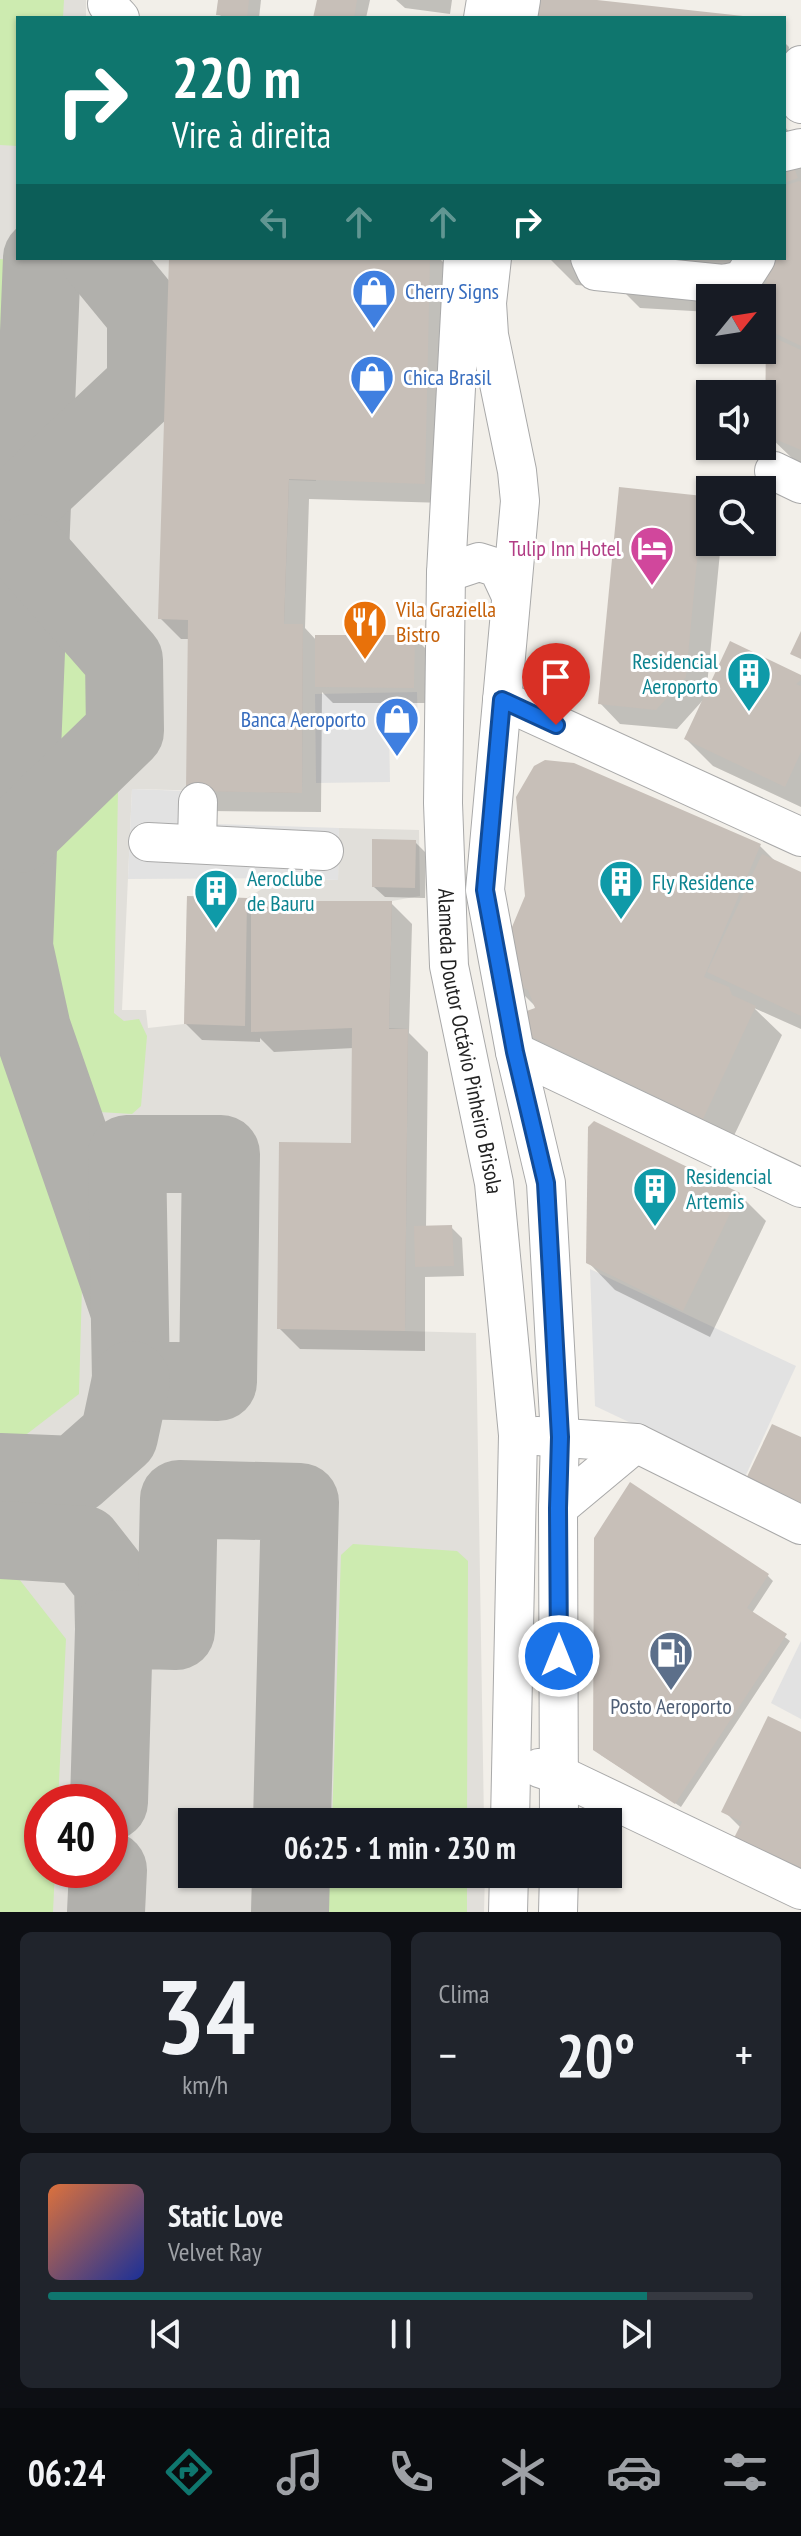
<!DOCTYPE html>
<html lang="pt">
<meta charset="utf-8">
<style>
:root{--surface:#171b24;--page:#20242c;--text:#f1f3f6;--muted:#9ea1a6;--line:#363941;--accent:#0f766e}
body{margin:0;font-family:"PT Sans Narrow",sans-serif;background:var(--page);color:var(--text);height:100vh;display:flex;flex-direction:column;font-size:30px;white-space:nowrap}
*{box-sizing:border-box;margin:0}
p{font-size:26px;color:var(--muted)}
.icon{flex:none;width:44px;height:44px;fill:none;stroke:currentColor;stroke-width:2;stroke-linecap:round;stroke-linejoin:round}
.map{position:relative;height:1912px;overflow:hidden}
.details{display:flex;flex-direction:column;gap:20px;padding:20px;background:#0d0f14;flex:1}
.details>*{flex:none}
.banner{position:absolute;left:16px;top:16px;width:770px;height:244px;border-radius:0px;box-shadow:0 2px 6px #0004;background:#0f766e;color:#fff;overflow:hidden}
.needle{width:52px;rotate:60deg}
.buttons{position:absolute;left:696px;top:284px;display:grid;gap:16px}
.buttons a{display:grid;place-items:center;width:80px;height:80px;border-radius:0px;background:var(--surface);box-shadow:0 2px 6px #0004;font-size:40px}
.speed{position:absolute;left:24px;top:1784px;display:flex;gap:16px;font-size:40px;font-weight:700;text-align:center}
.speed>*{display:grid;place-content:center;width:104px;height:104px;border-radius:50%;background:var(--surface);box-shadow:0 2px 6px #0004;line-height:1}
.speed .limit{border:12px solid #d22;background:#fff;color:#111}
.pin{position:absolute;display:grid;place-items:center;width:68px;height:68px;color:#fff;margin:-82px -34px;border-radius:50% 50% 50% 0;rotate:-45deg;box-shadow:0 0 8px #0007}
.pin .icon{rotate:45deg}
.me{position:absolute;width:88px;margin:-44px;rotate:0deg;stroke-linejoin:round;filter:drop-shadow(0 0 6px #0008)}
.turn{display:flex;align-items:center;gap:28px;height:168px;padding:0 24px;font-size:36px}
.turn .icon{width:104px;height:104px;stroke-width:2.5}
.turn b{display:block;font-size:56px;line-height:68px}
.lanes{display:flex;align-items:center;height:76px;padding:0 24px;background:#0003;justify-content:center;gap:40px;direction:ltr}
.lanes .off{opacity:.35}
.big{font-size:60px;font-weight:700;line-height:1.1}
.details .widget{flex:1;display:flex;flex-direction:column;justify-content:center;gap:12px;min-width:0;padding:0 28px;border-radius:12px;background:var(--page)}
.details .dial{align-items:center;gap:0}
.dial b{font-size:104px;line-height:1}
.song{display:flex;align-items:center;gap:24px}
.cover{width:96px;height:96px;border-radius:12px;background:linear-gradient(135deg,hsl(20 70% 55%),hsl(230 70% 35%))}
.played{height:8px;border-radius:4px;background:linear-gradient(90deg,var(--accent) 85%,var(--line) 85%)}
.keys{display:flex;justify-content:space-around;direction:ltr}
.heat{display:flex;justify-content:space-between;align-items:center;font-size:44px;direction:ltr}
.details .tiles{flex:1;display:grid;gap:20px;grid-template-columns:1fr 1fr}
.widget:last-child{grid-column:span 2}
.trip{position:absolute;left:178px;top:1808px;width:444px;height:80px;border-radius:0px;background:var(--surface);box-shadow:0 2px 6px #0004;font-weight:700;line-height:80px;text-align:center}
.dock{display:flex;height:128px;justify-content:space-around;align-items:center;background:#090b0e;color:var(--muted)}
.dock .icon{width:56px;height:56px}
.dock .active{color:var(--accent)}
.dock b{font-size:36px;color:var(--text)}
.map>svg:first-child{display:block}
</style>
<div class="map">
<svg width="801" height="1912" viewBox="0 0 801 1912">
<rect width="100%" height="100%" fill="#f2efe9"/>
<path fill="#e1dfda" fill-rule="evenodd" d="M0 0H86V18H18V258H322L316 481 289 480 284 624H303L302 793 132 789 122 1010H146L148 1028 184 1024 187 896 247 898 280 878 338 880 339 828 419 830 420 896 392 901 389 1028 408 1029 405 1331 476 1333 484 1822H192V1874H485L484 1912H0ZM42 1802H110V1870H42Z"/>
<g fill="#cdebb0">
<path d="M0 0H64L63 18H18V146L0 145Z"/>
<path d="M0 259 13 260 28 270 0 803Z"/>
<path d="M52 595 114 662C119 679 122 703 115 719L36 785 30 780 43 597Z"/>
<path d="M100 774 112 780 118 790 114 1013 124 1021 139 1019 147 1036 141 1106 132 1114 83 1111 75 1101 45 1021 31 967 30 858 35 841Z"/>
<path d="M0 992 83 1250 79 1394 23 1437 0 1436Z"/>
<path d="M353 1544 457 1551 468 1561 467 1822H332L341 1555Z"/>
<path d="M0 1570H12L66 1639 58 1802H42V1870H55L53 1912H0Z"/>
<path d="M330 1874H467V1912H328Z"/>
</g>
<g fill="#e2e2e2">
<path d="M417 692 418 728 389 729 390 782 316 783 315 694Z"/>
<path d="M132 789 186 791 184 823 339 828 338 880 280 878 128 879Z"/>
<path d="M590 1269 796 1366 745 1477 595 1406Z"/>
<path d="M801 1641V1719L771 1703Z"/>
</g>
<g fill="#0003">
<path d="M220 0H261L259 18H223L219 14Z"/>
<path d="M317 0H370L366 18H315L319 0Z"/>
<path d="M396 0H452L450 14 405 8Z"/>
<path d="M784 42 789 47 784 95Z"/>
<path d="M784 126 801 145V464L795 461 767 434 768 336 762 330V298H710V312L640 308 620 288 576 285 549 258H784Z"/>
<path d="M171 258H439L445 264V503L309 499 305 628 317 641 414 637 430 653V703H333L322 692 321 812 209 811 190 639H181L160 618Z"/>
<path d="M702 498 710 506V542H721L706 696 801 677V807L713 766 686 739 703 700 677 729 620 724 600 703Z"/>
<path d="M415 842 426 853 425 898 385 897 374 887Z"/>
<path d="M759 845 778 864 801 875V1029L754 1008 782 1035 730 1144 555 1061 528 1034 538 1009 509 980Z"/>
<path d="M246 900 253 907 391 903 412 924 409 1033 428 1052 426 1228 451 1227 462 1238 464 1276 425 1277V1351L300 1349 279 1328 353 1145 354 1048 274 1052 260 1038V1042L202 1040 186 1024Z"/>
<path d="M739 1194 766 1221 710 1337 615 1290 588 1262Z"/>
<path d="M631 1485 768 1576 773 1581 752 1613 790 1641 681 1807 601 1755Z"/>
<path d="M801 1734 741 1828 724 1811Z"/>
</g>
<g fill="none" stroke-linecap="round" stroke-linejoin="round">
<g stroke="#b1b0ac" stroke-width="78">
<path d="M42 258 14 947 32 1029 129 1309"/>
<path d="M32 492 146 385V314L100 258"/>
<path d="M19 834 125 731 124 660 30 553"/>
<path d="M127 1154H221L218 1382 131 1380Z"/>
<path d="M0 1472 75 1475 119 1436 131 1380"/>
<path d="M0 1540 84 1545 113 1582 114 1629"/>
<path d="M109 1802 114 1629 176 1631 179 1499 300 1502 292 1822"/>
<path d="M106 1912 108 1870"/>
<path d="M290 1912 291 1874"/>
</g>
</g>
<g fill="#c7bfb8">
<path d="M218 0H249L247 18 216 15Z"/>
<path d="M317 0H357L354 18H313Z"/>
<path d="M535 0H597L743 16V18H533Z"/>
<path d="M784 142 798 178 784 183Z"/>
<path d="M799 181 801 182V346L762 327V299L766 290 768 258H784V186Z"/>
<path d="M169 258H430L425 484 289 479 284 624H303L302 793 186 791 188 620 158 619Z"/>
<path d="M766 334 801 350V450L765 435Z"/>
<path d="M619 487 703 496 686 677 656 710 598 704Z"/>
<path d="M801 631V659L790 654Z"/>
<path d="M315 635H415L414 688 315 687Z"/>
<path d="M730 641 801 675V680L796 684 801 686V752L785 787 684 739Z"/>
<path d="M545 760 574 763 761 844 704 977 729 987 732 995 756 1006 703 1119 526 1034 524 1012 535 1008 528 990 506 981 504 946 525 896 516 797 534 766Z"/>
<path d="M372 839 416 840 415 888 372 887Z"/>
<path d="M762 854 801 872V1016L707 972Z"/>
<path d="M187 896 247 898 245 1026 184 1024Z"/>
<path d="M251 901H392L389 1029H408L405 1331 277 1329 279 1142 351 1143 352 1028 251 1032Z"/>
<path d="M594 1121 740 1193 683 1311 586 1263 588 1127Z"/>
<path d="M452 1225 454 1266 415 1267 414 1226Z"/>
<path d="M772 1424 801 1437V1507L745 1481Z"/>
<path d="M630 1482 769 1574 747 1608 787 1634 675 1804 593 1750 594 1538Z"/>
<path d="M768 1716 801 1732V1871L734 1838 742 1822 721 1812Z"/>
</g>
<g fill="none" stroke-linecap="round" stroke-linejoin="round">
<g stroke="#a9a9a9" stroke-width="40">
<g id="minor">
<path d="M107 4 120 18"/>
<path d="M483 18 486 0"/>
<path d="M518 18 521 0"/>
<path d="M801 65 799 95 801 104"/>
<path d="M784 152 801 148"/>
<path id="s1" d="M463 258 446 573 443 803 449 966 494 1183 518 1435 510 1822"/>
<path d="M492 258 487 303 489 335 517 471 520 501 485 890 515 1052 546 1183 560 1437 558 1508 559 1822"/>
<path d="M590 258 596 271 723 284 742 280 756 258"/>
<path d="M774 471 801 484"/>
<path d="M446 573 479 562 498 568 511 596"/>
<path d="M502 700 801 837"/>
<path d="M148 842 324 851"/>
<path d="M197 844 198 802"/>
<path d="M515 1052 801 1188"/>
<path d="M537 1436 636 1443 801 1525"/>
<path d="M558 1508 636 1443"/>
<path d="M539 1768 560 1775 801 1890"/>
<path d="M508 1912 509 1874"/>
<path d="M558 1912 559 1874"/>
</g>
</g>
<use href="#minor" stroke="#fff" stroke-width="38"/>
</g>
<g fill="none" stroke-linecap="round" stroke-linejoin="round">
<g stroke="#114b97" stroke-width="20">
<path id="route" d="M556 725 502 700 485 890 515 1052 546 1183 560 1437 558 1508 559 1656"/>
</g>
<use href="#route" stroke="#1a73e8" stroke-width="14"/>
</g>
<defs>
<g id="shop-pin" transform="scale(2.3)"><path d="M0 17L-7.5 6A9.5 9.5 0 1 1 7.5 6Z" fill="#3f7fe0" stroke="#fff"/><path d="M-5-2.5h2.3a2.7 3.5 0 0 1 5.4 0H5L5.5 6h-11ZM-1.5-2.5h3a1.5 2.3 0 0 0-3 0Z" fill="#fff"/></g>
<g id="hotel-pin" transform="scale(2.3)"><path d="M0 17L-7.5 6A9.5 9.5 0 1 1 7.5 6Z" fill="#d1479c" stroke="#fff"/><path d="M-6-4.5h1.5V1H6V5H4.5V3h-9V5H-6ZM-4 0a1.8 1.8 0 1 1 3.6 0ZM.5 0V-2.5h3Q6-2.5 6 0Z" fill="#fff"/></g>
<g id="restaurant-pin" transform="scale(2.3)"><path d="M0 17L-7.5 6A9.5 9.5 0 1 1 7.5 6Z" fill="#e8710a" stroke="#fff"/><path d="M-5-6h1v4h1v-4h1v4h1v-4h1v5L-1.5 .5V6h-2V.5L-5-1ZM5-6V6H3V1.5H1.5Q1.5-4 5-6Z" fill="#fff"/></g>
<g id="building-pin" transform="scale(2.3)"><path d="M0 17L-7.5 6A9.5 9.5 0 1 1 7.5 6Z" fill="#0f9aa8" stroke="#fff"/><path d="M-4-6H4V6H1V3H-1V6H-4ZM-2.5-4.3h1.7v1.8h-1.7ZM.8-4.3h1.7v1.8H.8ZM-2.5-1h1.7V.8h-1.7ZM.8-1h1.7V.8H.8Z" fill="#fff"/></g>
<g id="fuel-pin" transform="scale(2.3)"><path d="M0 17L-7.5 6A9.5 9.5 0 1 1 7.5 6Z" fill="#5c6f8a" stroke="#fff"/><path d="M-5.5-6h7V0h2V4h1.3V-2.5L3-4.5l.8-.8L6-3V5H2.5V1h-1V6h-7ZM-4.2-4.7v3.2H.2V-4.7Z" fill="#fff"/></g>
</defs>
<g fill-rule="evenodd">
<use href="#shop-pin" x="374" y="291"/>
<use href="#shop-pin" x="372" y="377"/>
<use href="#hotel-pin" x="652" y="548"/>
<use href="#restaurant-pin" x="365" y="622"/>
<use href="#building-pin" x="749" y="674"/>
<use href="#shop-pin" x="397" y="719"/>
<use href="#building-pin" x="621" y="882"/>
<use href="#building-pin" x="216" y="891"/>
<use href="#building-pin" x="655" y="1189"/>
<use href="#fuel-pin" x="671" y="1653"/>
</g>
<g text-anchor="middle" stroke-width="6" stroke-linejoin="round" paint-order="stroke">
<g font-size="22" fill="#366cbe" stroke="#fff" text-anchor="start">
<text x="405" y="299">Cherry Signs</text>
<text x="403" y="385">Chica Brasil</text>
<text x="366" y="727" text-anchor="end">Banca Aeroporto</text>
</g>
<g font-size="22" fill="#b23c85" stroke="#fff" text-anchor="end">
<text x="621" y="556">Tulip Inn Hotel</text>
</g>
<g font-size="22" fill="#c56008" stroke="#fff" text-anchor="start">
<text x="396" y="617">Vila Graziella<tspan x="396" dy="25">Bistro</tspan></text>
</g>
<g font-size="22" fill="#0d838f" stroke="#fff" text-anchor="start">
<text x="718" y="669" text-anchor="end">Residencial<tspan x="718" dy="25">Aeroporto</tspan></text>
<text x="247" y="886">Aeroclube<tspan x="247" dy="25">de Bauru</tspan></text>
<text x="652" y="890">Fly Residence</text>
<text x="686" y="1184">Residencial<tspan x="686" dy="25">Artemis</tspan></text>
</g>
<g font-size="22" fill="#222" stroke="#fff">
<text dy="8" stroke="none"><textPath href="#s1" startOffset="786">Alameda Doutor Octávio Pinheiro Brisola</textPath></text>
</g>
<g font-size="22" fill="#4e5e75" stroke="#fff">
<text x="671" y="1714">Posto Aeroporto</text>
</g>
</g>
</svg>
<div class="buttons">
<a><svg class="needle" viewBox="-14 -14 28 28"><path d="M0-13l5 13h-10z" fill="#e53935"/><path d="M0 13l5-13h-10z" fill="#9ea1a6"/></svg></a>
<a><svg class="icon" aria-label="sound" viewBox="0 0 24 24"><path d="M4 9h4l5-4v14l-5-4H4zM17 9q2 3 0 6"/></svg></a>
<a><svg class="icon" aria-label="search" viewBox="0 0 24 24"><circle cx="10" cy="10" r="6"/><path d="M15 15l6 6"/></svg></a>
</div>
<div class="speed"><div class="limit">40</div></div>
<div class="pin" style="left:556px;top:725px;background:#d93025"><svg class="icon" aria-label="arrive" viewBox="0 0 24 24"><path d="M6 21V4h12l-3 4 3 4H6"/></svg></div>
<svg class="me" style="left:559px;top:1656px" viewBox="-20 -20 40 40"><circle r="17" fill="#1a73e8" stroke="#fff" stroke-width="3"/><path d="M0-11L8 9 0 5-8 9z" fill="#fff"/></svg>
<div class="trip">06:25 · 1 min · 230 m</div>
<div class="banner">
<div class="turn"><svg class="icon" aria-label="right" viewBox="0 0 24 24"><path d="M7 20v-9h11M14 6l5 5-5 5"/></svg><div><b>220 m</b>Vire à direita</div></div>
<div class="lanes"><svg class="icon off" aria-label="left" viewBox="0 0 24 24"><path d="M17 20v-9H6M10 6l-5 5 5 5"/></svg><svg class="icon off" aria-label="ahead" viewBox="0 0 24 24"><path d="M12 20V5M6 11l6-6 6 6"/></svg><svg class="icon off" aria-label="ahead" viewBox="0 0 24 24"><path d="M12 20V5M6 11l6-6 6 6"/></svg><svg class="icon" aria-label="right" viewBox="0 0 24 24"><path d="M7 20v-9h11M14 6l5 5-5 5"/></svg></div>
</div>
</div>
<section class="details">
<div class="tiles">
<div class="widget dial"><b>34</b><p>km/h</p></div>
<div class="widget"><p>Clima</p>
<div class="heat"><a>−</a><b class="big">20°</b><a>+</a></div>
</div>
<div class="widget">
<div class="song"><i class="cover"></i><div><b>Static Love</b><p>Velvet Ray</p></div></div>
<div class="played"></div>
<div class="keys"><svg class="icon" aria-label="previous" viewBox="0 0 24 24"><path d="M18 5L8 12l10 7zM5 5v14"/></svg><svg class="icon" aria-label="pause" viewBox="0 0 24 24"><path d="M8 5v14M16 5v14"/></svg><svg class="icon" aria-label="next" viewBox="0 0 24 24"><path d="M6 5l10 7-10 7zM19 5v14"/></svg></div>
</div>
</div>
</section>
<nav class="dock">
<b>06:24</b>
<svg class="icon active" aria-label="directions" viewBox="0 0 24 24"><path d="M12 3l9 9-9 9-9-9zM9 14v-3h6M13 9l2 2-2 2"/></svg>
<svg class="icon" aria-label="music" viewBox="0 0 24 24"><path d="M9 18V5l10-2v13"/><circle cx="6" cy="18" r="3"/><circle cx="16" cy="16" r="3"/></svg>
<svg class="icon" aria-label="phone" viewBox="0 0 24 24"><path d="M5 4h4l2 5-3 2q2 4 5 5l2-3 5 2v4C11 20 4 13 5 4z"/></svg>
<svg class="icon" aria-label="climate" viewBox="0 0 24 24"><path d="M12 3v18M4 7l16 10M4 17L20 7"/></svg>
<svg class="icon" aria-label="car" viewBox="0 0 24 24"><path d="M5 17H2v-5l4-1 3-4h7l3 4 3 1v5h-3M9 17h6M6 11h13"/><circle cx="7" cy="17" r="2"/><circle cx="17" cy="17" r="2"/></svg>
<svg class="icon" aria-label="filters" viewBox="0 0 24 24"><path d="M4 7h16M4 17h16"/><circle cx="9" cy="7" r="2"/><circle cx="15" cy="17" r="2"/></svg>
</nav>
